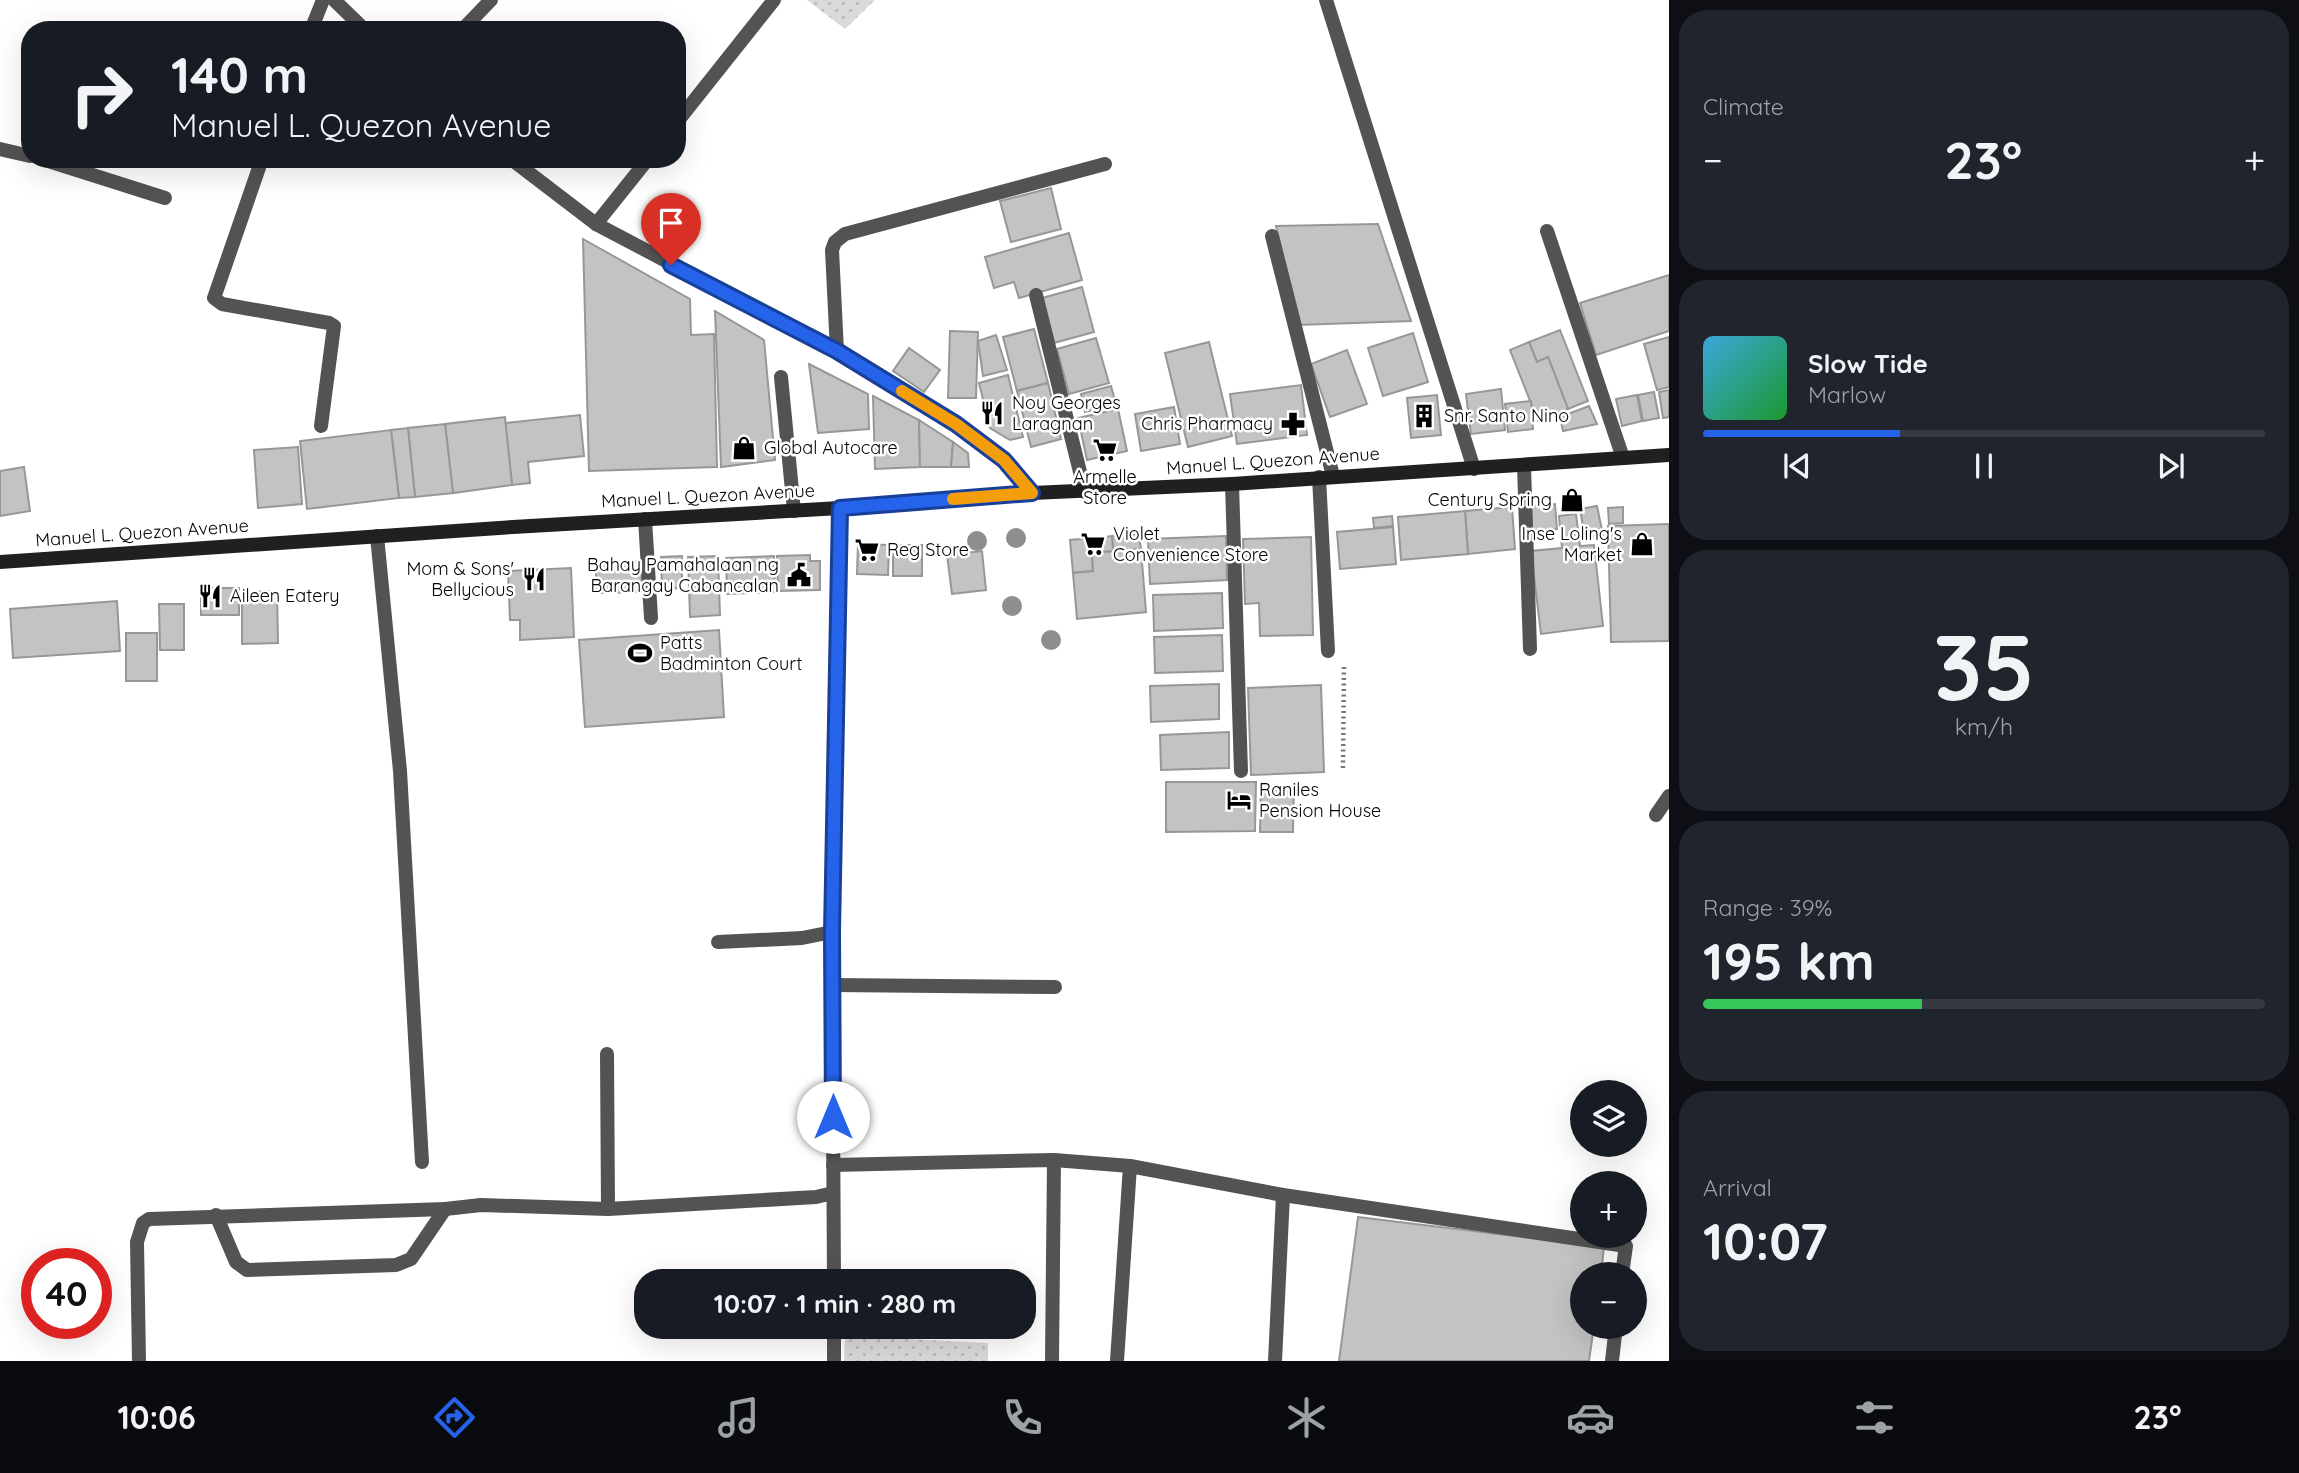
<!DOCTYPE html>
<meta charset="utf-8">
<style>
:root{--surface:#171b24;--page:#20242c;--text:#f1f3f6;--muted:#9ea1a6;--line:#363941;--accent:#2563eb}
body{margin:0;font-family:Quicksand,sans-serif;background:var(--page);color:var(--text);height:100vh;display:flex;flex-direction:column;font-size:26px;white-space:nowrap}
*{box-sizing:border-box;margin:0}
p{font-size:23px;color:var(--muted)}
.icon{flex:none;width:38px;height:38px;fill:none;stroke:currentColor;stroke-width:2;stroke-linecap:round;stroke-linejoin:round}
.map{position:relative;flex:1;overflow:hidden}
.details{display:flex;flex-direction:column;gap:10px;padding:10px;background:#0d0f14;width:630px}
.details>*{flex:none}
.banner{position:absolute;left:21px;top:21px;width:665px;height:147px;border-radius:28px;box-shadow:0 7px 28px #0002;background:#171b24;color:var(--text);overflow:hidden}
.fabs{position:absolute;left:1570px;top:1080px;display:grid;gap:14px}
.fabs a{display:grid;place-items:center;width:77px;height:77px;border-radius:50%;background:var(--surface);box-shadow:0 7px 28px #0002;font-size:35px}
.speed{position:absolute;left:21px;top:1248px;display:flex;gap:14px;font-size:35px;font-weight:700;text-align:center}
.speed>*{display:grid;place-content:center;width:91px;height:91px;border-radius:50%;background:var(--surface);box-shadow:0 7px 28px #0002;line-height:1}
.speed .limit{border:10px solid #d22;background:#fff;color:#111}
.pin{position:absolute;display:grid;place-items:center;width:60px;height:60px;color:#fff;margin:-72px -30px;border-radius:50% 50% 50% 0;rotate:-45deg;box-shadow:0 0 7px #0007}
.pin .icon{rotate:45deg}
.me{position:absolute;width:77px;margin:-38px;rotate:0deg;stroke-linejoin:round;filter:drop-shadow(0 0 5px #0008)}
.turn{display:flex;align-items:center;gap:24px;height:147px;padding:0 35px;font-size:32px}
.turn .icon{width:91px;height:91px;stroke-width:2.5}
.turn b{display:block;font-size:49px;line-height:60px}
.big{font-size:52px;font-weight:800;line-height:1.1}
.details .tile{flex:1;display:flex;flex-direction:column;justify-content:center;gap:10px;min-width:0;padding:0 24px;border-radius:28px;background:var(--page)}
.details .dial{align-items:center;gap:0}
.dial b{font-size:91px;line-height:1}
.song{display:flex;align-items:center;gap:21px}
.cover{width:84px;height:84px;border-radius:10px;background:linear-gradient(135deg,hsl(200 70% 55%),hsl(130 70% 35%))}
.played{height:7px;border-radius:4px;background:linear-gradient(90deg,var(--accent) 35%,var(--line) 35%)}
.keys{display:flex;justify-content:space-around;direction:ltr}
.heat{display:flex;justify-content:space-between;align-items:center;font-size:38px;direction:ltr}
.charge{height:10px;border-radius:5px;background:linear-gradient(90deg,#34c759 39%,var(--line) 0)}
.trip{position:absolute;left:634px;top:1269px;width:402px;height:70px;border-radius:28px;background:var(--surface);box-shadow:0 7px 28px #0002;font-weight:800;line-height:70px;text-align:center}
.tabs{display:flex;height:112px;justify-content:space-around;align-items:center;background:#090b0e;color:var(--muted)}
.tabs .icon{width:49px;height:49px}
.tabs .selected{color:var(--accent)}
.tabs b{font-size:32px;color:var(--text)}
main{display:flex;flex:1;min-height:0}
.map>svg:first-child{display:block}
</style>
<main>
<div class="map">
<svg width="1669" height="1361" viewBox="0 0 1669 1361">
<defs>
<pattern id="grass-dots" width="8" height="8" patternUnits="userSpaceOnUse" patternTransform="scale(1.75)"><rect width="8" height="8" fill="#dadada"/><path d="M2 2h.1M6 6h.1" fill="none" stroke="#b9b9b9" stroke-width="1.8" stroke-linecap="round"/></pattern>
</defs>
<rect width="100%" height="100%" fill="#fff"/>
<g fill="url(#grass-dots)">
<path d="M807 0H875L845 29Z"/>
<path d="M845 1336 988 1343V1361H844Z"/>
</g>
<g fill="#c3c3c3" stroke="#979797" stroke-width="2">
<path d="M1051 188 1061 229 1011 242 1000 201Z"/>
<path d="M1378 224 1411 321 1298 325 1276 226Z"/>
<path d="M1069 233 1082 280 1019 298 1014 282 994 288 985 257Z"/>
<path d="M583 239 690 299 691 335 714 334 717 467 589 471Z"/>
<path d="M1669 275V331L1596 355 1580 303Z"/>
<path d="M1082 287 1094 332 1054 343 1042 298Z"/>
<path d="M715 311 764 340 775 460 721 467Z"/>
<path d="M1034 329 1048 383 1017 391 1003 337Z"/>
<path d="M1560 330 1588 401 1568 409 1548 357 1537 362 1529 342Z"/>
<path d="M950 331 978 332 976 398H948Z"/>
<path d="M1413 333 1428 382 1383 396 1368 348Z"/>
<path d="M996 335 1007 370 983 376 978 341Z"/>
<path d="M1669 337V387L1657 390 1644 344Z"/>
<path d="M1096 338 1109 383 1069 394 1057 349Z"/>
<path d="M1209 342 1232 436 1188 447 1165 353Z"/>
<path d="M1529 342 1537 362 1548 357 1568 409 1538 421 1510 350Z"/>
<path d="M909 348 940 370 924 392 893 371Z"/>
<path d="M1347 350 1367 404 1330 417 1311 364Z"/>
<path d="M809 364 868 394 869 429 818 433Z"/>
<path d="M1008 375 1023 437 1010 440 990 428 979 383Z"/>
<path d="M1048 383 1061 439 1031 447 1017 391Z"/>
<path d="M1301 385 1307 435 1237 444 1230 394Z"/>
<path d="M1111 386 1116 404 1085 412 1081 394Z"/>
<path d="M1501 389 1505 430 1471 434 1466 394Z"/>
<path d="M1669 390V417L1663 418 1659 392Z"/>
<path d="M1654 392 1659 418 1643 421 1638 395Z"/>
<path d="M1437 395 1441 435 1411 438 1407 398Z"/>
<path d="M1637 395 1642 421 1622 426 1616 399Z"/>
<path d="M873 396 919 420 920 467 875 469Z"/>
<path d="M1531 401 1533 429 1508 432 1505 404Z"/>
<path d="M1589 406 1597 424 1563 431 1560 417Z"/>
<path d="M1174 407 1180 444 1141 451 1135 414Z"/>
<path d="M1118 409 1127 451 1087 460 1078 418Z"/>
<path d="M580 415 584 456 528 462 530 483 512 485 505 423Z"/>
<path d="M505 417 512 485 453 493 445 424Z"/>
<path d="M919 420 953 442 951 467H920Z"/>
<path d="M445 424 453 493 415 497 408 428Z"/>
<path d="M408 428 415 497 399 498 391 430Z"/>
<path d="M391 430 399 498 307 509 300 441Z"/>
<path d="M953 442 968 453 969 467H951Z"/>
<path d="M298 447 302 504 258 508 254 450Z"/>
<path d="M24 467 30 511 0 516V471Z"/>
<path d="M1555 504 1557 529 1532 531 1530 506Z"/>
<path d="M1597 506 1603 535 1585 538 1580 509Z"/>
<path d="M1512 507 1515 549 1468 554 1465 511Z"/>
<path d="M1623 507V523L1609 524 1608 508Z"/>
<path d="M1465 511 1468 554 1401 560 1398 517Z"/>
<path d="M1576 514 1580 546 1594 545 1603 626 1541 634 1531 551 1562 548 1559 516Z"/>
<path d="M1392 516 1393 526 1374 528 1373 518Z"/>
<path d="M1669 524V641L1611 642 1608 526Z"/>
<path d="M1393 527 1396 564 1340 569 1337 532Z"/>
<path d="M1139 534 1141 549 1113 551 1112 536Z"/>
<path d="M1112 536 1113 551 1092 553 1093 571 1073 573 1070 540Z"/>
<path d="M1226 536 1227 580 1150 584 1148 539Z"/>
<path d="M1311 537 1313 635 1260 636 1259 603 1245 604 1243 539Z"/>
<path d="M858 544 889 545 888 575 857 574Z"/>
<rect x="893" y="545" width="29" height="31"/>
<path d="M1141 549 1146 612 1077 619 1073 573 1093 571 1092 553Z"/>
<path d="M982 551 986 590 952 594 947 555Z"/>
<path d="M810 555V561H820V590L778 591 777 556Z"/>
<path d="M682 556V588L662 589 661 557Z"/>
<path d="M718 556 720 615 690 617 688 557Z"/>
<path d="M774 556 775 592 727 594 726 558Z"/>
<path d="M641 561 642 592 596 593V563Z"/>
<path d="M571 568 574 637 520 640V620H510L508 571Z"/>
<rect x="201" y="588" width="38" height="27"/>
<path d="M277 591 278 643 242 644V592Z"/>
<path d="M1222 593 1223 628 1154 631 1153 595Z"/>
<path d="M117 601 120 651 13 658 10 609Z"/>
<path d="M159 604H184V650H160Z"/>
<path d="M719 630 724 717 585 727 579 640Z"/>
<rect x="126" y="633" width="31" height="48"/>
<path d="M1222 635 1223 671 1155 673 1154 637Z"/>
<path d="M1219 684V719L1151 722 1150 686Z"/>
<path d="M1321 685 1324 772 1251 775 1248 688Z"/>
<path d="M1229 732V768L1161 770 1160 735Z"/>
<path d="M1166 782H1256L1255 831 1166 832Z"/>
<path d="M1261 786H1294L1293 832H1260Z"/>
<path d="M1358 1217 1604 1247 1601 1274H1582V1326H1594L1589 1361H1339Z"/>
</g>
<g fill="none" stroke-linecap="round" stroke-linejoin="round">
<path stroke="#757575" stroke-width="4.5" stroke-dasharray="2 3.5" stroke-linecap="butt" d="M1343 768 1344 664"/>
<g stroke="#535353" stroke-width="14">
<path d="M462 30 491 0"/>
<path d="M677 122 774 0"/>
<path d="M192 161 193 159"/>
<path d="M596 224 648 159"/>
<path d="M1272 236 1333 476"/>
<path d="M1036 295 1085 492"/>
<path d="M837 351 832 250 835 242 845 234 1105 164"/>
<path d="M781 377 794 511"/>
<path d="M1524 466 1530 649"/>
<path d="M645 519 651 618"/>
<path d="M377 536 400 771 422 1162"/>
<path d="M1656 815 1669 796"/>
<path d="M718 942 802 938 832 932"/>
<path d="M832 985 1055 987"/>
<path d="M607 1054 608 1209"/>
<path d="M1130 1166 1283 1195 1626 1246 1622 1274"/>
<path d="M216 1215 236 1262 247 1270 396 1265 411 1259 445 1209"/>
<path d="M139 1361 137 1242 143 1223 149 1219 445 1209 481 1205 608 1209 816 1197 833 1193"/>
<path d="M1275 1361 1283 1195"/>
<path d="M1612 1361 1616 1326"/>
</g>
<g stroke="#535353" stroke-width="14">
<path d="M1326 0 1474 469"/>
<path d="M311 30 323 0"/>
<path d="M0 149 30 156"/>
<path d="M42 159 165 198"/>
<path d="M262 159 214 298 222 304 329 323 334 326 321 426"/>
<path d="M1547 231 1623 458"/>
<path d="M1319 477 1328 651"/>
<path d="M1232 484 1241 771"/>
<path d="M833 1165 1054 1160 1130 1166 1117 1361"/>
<path d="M1052 1361 1054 1160"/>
</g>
<g stroke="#535353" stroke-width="14">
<path d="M334 0 365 30"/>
<path d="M511 159 596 224 837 351 956 424 1004 460 1032 493"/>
<path d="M834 1281 832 932 840 508"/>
<path d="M834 1326V1361"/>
</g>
<path stroke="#202020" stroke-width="14" d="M0 562 513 527 840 508 1032 493 1232 484 1669 455"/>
</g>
<g fill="#8e8e8e">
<circle cx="1016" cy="538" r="10"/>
<circle cx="977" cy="541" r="10"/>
<circle cx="1012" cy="606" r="10"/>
<circle cx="1051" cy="640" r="10"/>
</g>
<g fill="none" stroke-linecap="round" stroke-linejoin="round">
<g stroke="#184099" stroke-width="18">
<path id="route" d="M671 265 837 351 956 424 1004 460 1032 493 840 508 832 932 833 1117"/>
</g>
<use href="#route" stroke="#2563eb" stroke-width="12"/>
<path stroke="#f59e0b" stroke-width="12" d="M902 391 956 424 1004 460 1032 493 953 499"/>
</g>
<defs>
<g id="restaurant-bare" transform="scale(1.89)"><path d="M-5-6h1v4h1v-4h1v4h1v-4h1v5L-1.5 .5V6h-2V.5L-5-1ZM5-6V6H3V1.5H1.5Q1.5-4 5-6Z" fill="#000" stroke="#fff" stroke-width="2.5" paint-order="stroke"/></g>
<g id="building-bare" transform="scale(1.89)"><path d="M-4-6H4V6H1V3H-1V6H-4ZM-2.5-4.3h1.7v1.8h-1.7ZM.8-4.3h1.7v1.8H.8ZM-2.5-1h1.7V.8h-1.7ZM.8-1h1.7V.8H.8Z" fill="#000" stroke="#fff" stroke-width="2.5" paint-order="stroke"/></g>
<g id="pharmacy-bare" transform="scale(1.89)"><path d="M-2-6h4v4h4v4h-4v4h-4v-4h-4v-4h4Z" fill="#000" stroke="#fff" stroke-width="2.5" paint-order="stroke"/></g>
<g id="shop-bare" transform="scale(1.89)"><path d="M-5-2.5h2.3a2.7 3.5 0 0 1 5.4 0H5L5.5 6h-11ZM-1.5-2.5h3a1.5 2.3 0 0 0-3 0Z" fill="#000" stroke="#fff" stroke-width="2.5" paint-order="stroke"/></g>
<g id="supermarket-bare" transform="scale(1.89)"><path d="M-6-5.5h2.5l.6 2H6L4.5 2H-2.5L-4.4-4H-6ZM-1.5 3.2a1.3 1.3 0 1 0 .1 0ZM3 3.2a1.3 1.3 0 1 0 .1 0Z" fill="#000" stroke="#fff" stroke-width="2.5" paint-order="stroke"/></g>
<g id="civic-bare" transform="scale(1.89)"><path d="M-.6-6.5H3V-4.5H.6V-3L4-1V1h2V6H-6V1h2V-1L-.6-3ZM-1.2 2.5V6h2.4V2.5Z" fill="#000" stroke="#fff" stroke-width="2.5" paint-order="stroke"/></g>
<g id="stadium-bare" transform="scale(1.89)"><path d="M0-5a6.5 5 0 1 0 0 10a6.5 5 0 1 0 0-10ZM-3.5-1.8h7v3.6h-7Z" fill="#000" stroke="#fff" stroke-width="2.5" paint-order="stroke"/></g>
<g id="hotel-bare" transform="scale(1.89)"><path d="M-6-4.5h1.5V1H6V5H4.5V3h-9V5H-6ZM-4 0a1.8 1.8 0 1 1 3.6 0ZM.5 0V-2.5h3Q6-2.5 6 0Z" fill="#000" stroke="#fff" stroke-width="2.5" paint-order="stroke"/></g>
</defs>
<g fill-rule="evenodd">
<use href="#restaurant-bare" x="992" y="413"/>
<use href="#building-bare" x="1424" y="416"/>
<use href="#pharmacy-bare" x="1293" y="424"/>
<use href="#shop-bare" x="744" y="448"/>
<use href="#supermarket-bare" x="1105" y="450"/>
<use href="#shop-bare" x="1572" y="500"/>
<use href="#supermarket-bare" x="1093" y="544"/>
<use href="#shop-bare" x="1642" y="544"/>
<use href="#supermarket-bare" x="867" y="550"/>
<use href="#civic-bare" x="799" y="575"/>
<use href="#restaurant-bare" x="534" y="579"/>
<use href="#restaurant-bare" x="210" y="596"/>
<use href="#stadium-bare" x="640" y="653"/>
<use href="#hotel-bare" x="1239" y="800"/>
</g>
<g text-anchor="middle" stroke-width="5" stroke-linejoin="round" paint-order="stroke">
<g font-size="18" fill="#000" stroke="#fff" text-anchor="start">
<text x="1012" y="409">Noy Georges<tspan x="1012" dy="21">Laragnan</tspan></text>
<text x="1444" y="422">Snr. Santo Nino</text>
<text x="1273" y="430" text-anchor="end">Chris Pharmacy</text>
<text x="764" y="454">Global Autocare</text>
<text x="1105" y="483" text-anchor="middle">Armelle<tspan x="1105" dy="21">Store</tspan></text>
<text x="1552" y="506" text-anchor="end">Century Spring</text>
<text x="1113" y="540">Violet<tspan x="1113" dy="21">Convenience Store</tspan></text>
<text x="1622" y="540" text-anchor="end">Inse Loling's<tspan x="1622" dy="21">Market</tspan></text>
<text x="887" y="556">Reg Store</text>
<text x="779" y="571" text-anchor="end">Bahay Pamahalaan ng<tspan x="779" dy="21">Barangay Cabancalan</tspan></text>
<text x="514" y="575" text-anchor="end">Mom &amp; Sons'<tspan x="514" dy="21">Bellycious</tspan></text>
<text x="230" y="602">Aileen Eatery</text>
<text x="660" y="649">Patts<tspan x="660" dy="21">Badminton Court</tspan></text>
<text x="1259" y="796">Raniles<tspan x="1259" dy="21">Pension House</tspan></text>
</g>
<g font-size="18" fill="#000" stroke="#fff">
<text transform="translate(1273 461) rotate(-4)" y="6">Manuel L. Quezon Avenue</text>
<text transform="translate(708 496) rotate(-3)" y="6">Manuel L. Quezon Avenue</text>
<text transform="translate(142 533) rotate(-4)" y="6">Manuel L. Quezon Avenue</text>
</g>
</g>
</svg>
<div class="fabs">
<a><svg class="icon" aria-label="layers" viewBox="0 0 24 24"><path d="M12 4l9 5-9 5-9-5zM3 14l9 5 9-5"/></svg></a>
<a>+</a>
<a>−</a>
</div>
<div class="speed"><div class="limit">40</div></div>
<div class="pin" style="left:671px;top:265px;background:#d93025"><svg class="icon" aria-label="arrive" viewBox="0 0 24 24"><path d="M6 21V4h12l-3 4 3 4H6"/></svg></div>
<svg class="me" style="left:833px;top:1117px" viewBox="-20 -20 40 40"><circle r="19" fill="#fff"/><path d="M0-13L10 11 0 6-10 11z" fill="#2563eb"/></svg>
<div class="trip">10:07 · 1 min · 280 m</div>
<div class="banner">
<div class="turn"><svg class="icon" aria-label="right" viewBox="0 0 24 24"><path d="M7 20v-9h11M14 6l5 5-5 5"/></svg><div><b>140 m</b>Manuel L. Quezon Avenue</div></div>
</div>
</div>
<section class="details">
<div class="tile"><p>Climate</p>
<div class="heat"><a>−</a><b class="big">23°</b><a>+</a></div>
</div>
<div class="tile">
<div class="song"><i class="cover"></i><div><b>Slow Tide</b><p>Marlow</p></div></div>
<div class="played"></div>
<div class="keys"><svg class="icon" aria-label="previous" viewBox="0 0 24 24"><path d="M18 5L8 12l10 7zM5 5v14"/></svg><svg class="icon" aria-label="pause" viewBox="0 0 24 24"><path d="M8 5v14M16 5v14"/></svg><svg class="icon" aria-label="next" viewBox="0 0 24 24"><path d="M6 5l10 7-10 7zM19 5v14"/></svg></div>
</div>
<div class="tile dial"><b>35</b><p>km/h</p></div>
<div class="tile"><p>Range · 39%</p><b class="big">195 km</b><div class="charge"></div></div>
<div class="tile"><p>Arrival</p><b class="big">10:07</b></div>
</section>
</main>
<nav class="tabs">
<b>10:06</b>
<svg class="icon selected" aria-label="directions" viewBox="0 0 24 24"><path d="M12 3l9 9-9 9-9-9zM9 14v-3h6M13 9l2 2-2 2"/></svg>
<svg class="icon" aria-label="music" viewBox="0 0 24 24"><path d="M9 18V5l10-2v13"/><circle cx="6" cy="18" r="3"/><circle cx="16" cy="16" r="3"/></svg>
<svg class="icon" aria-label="phone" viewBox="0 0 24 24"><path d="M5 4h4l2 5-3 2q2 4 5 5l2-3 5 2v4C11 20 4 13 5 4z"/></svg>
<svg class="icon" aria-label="climate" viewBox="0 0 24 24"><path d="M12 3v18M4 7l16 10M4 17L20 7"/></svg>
<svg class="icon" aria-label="car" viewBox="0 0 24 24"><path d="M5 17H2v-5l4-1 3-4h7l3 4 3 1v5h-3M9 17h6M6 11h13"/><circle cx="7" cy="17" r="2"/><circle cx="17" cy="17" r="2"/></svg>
<svg class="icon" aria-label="filters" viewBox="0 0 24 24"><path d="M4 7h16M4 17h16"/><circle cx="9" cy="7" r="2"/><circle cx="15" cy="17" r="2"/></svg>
<b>23°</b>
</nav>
